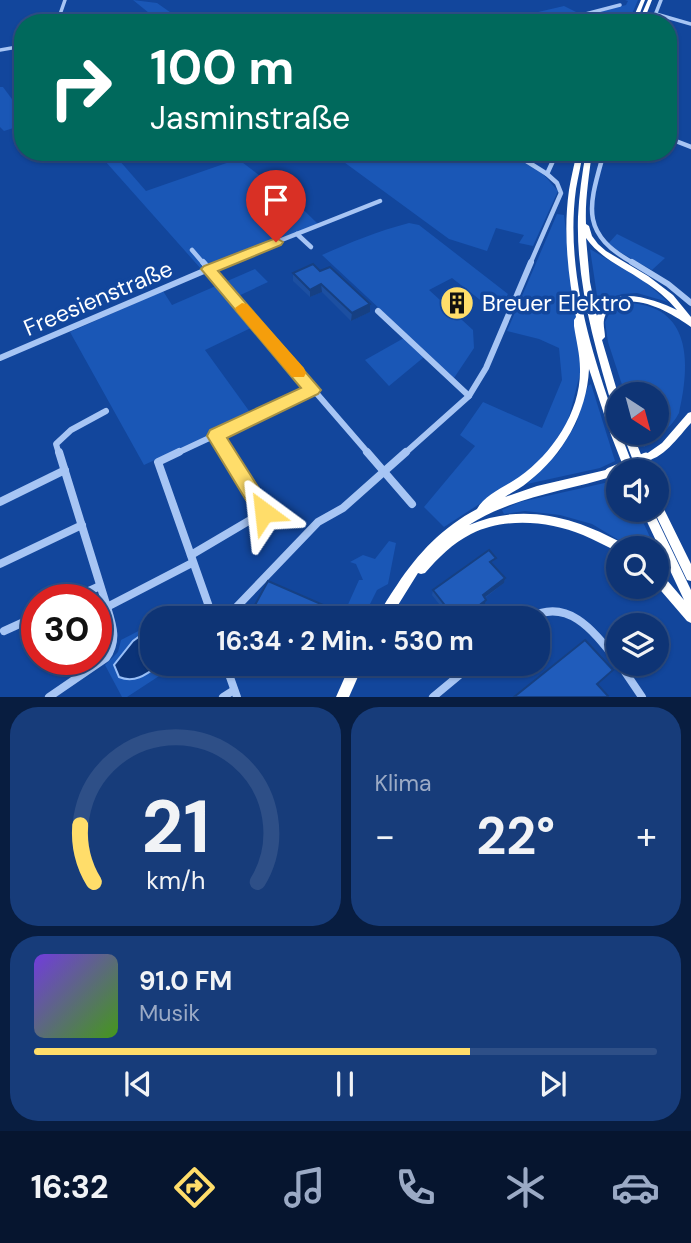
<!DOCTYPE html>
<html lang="de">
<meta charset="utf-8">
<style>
:root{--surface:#0e3475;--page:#173c7a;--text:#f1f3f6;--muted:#9baac5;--line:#2e4f87;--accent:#ffdd6a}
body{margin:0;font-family:"DM Sans",sans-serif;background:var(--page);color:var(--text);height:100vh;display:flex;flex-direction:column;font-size:26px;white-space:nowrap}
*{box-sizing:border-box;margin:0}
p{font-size:23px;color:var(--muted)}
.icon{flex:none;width:38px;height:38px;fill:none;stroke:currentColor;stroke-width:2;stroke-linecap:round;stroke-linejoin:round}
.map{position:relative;height:697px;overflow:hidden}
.details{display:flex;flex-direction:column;gap:10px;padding:10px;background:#081d40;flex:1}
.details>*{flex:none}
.top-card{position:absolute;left:14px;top:14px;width:663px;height:147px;border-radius:28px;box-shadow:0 2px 5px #0004,0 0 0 2px var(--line);background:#00695c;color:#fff;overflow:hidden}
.needle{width:46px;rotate:144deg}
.buttons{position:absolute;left:606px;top:382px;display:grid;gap:14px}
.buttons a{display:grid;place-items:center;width:63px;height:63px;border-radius:50%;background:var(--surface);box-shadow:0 2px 5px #0004,0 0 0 2px var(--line);font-size:35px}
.speed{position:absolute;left:21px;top:584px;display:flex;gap:14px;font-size:35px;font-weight:700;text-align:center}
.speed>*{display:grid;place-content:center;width:91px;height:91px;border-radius:50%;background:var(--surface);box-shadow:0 2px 5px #0004,0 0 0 2px var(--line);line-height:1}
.speed .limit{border:10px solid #d22;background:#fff;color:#111}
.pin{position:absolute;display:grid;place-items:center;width:60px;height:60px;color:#fff;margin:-72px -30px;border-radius:50% 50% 50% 0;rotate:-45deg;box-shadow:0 0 7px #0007}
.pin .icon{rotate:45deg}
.me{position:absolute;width:77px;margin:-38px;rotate:330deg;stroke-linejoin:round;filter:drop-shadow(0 0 5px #0008)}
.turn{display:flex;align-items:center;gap:24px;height:147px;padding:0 21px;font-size:32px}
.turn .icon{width:91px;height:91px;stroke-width:2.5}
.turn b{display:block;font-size:49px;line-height:60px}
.big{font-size:52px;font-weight:700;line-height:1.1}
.details .card{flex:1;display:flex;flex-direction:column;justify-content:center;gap:10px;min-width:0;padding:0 24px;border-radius:28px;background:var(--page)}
.details .dial{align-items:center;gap:0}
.dial svg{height:182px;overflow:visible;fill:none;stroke:var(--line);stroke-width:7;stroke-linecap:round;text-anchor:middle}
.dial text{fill:var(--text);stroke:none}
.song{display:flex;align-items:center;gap:21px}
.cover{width:84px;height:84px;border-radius:10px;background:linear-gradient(135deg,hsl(260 70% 55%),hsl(100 70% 35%))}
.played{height:7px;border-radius:4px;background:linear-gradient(90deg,var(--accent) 70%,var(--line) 70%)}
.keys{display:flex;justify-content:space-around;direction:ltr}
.heat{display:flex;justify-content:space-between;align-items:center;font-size:38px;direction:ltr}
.details .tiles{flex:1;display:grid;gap:10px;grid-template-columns:1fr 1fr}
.card:last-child{grid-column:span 2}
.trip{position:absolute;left:140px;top:606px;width:410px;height:70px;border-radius:28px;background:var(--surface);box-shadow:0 2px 5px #0004,0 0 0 2px var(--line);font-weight:700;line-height:70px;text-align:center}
.tab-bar{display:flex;height:112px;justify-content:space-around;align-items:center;background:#06152f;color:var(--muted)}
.tab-bar .icon{width:49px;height:49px}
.tab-bar .current{color:var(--accent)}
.tab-bar b{font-size:32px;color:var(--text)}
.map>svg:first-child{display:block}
</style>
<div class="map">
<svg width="691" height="697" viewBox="0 0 691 697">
<rect width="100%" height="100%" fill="#12469c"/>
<g fill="#1a57b6">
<path d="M133 0 157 3 177 17 133 23 154 17Z"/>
<path d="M625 0H638L628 23H574L568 20 626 5 628 1Z"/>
<path d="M564 6 580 14C558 20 530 30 508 19Z"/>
<path d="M0 87H3L23 114V125L4 131 0 127Z"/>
<path d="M97 152H112L146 191 238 159 268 182 277 184 318 224 202 270Z"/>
<path d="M351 152H507L544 175 558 191 533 246 519 243 524 235 496 228 487 251 449 239 337 157Z"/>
<path d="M557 214 564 215 582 366 568 421 549 451 521 477 444 527 424 507 475 446 460 435 483 402 542 428 562 380 559 348 539 339 507 331Z"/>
<path d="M409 223 419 225 508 294 497 313 452 278 429 290 473 330 474 348 454 378 322 255C351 242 378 231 409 223Z"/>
<path d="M617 234 665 258 652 270 607 245Z"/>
<path d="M590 249 644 281 668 302 637 293 622 294 598 302Z"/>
<path d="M255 269 268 282 232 299 255 326 205 350 252 415 144 465 70 332 163 291 172 305Z"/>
<path d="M627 303C691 305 691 362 679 413 671 428 657 438 644 447L639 432H656V394H625L608 342 605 322 612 308Z"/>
<path d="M404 338 424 357 389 386 365 360Z"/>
<path d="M591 384 615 461 600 468 527 484 558 453 576 424 588 386Z"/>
<path d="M618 480V509H637L655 548H632L592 524 560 515 525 511 504 514 502 510 520 502Z"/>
<path d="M389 541 396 543 388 584 377 590 363 618H342L359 580H363L356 564 350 562 363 555 375 559Z"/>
<path d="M152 624V627L133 641 125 652 140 678 162 663H179L127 697H122L105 665 118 652 121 640Z"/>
</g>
<path fill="#0b3378" stroke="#99bff7" stroke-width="2" d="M152 627V663H162C148 673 136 684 119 677L114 665 133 641Z"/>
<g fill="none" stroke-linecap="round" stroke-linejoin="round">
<g stroke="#a7c5f4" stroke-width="3.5">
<path d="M656 14 691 24"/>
<path d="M57 23 65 0"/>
<path d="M551 23 620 5"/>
<path d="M652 23 661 0"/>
<path d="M0 50 23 46"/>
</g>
<g stroke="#a7c5f4" stroke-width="4.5">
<path d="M668 138 691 147"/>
<path d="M512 152 547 174"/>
<path d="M604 152C589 206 578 233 635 264"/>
<path d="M297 234 311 247"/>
<path d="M192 250 204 264"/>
<path d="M221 264 380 201"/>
<path d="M530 264 561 193 557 183 547 174 557 152"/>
</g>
<g stroke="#a7c5f4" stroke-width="6">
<path d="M203 262 369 454"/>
<path d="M632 262 668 284 691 303"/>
<path d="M378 311 469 396"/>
<path d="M0 358 225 262"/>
<path d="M216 436 227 454"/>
<path d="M59 454 56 444 71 430 106 411"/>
<path d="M175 454 312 390"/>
<path d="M404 454 469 396 486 368 531 262"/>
</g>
<g stroke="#a7c5f4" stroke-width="8">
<path d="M59 452 107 607"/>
<path d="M179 452 158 462 213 618"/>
<path d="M367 452 412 504"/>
<path d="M0 502 65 470"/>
<path d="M191 555 264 512 226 452"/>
<path d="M0 564 82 525"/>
<path d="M69 600 100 586"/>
<path d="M226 618 318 522 343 508 406 452"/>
<path d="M529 618C569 596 595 633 618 662"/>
<path d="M4 631 37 616"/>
<path d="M225 663 237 697"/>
<path d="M619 663 642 697"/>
<path d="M49 697 106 658C118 641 113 626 107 607L192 563"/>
<path d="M223 697 234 690"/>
<path d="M433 697 474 663"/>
</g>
<g fill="#fff" fill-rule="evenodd">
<path d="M641 0H645L636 23H631Z"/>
<path d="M648 0H652L643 23H638Z"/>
<path d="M577 152H583C581 165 578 177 576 189 565 268 591 353 618 427V432H620L635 471H625L611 435 589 369C587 413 563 455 528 482 521 488 512 492 505 497L537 486 610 469 614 470 615 473 614 476C563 492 515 496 469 525 523 502 575 517 624 544L625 548H618V552C606 546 595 540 583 535 548 521 506 517 471 534 453 543 438 558 425 573L421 574 418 573 390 618H377C383 606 390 595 397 585 418 553 443 527 477 509 485 494 505 487 519 477 553 453 581 411 580 369 580 354 576 340 574 326V320L576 317C568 276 563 232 569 190 571 178 574 165 577 152Z"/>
<path d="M586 152H592C589 176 585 200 586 224L589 226 592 236 598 244 606 251 648 276 673 295 691 317V327C673 314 637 292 613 306 608 309 605 314 604 320 603 325 605 332 605 337L602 340 618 394V413L615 412 613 409C595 347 576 283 578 217 579 195 582 174 586 152ZM586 238C601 259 623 267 643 281 656 289 667 298 677 310 658 301 619 286 602 306 601 307 597 315 597 316L590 282Z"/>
<path d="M691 412V423C679 436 662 461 643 461L647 471H637L622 432H632L642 457 662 443 688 413Z"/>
<path d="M656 499 660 501 691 564V581L687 580 653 509H656Z"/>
<path d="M641 509H652L691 590V623L687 621 656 585V571L660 572 684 600Z"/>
<path d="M351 663H364L349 697H336Z"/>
</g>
<path stroke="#fff" stroke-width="11" d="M610 473 646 458"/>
</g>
<g fill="#1c4fa1">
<path d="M320 271 370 312 351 321 322 292 310 297 293 281V273Z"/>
<path d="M444 294 472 307 468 308V315L463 318 443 300Z"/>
<path d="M494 563 492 564 505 578 504 583 485 598 486 600 485 604 467 618H450L432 595 433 590Z"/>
</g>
<g fill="#164083">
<path d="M321 284 322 292 310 297V290Z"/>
<path d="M473 301 472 307 463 311 464 305Z"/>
<path d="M370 304V312L351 321 352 313Z"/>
<path d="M469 310 468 315 463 318 464 312Z"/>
<path d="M505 578 504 583 481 600 483 595Z"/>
<path d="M486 600 485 604 467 618H463Z"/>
</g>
<g fill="#205cbb" stroke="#164083" stroke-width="2">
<path d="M313 264 320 271 330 267 370 304 352 313 321 284 310 290 293 273Z"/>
<path d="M458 288 473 301 464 305 469 310 464 312 444 294Z"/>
<path d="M489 550 496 558 490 562 505 578 483 595 486 600 463 618H455L433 590Z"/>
<path d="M268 581 337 611 334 618H248Z"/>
<path d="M585 640 613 670 597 684 608 696 607 697H514Z"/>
</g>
<path fill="#ffdd6a" stroke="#a69045" stroke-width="2" d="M276 238 283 242 281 245 218 271 321 390 318 394 227 438 274 512 271 518 264 520 257 518 207 436 210 430 301 388 201 269 204 266Z"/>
<path fill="#f59e0b" d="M242 303 247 304 304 368 306 373 304 377H292L237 312 235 308Z"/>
<defs>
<g id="building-disc" transform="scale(1.75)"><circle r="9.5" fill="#ffdd6a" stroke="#12469c"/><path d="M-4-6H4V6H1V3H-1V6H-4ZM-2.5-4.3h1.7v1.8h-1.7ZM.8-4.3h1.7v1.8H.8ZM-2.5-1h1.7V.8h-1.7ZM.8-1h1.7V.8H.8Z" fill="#111"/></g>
</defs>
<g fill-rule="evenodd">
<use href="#building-disc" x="457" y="303"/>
</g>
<g text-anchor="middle" stroke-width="7" stroke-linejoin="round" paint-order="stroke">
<g font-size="23" fill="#fff" stroke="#12469c">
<text transform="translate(98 298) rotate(-23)" y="8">Freesienstraße</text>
</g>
<g font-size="23" fill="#fff" stroke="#12469c" text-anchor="start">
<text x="482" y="311">Breuer Elektro</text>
</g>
</g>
</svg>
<div class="buttons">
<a><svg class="needle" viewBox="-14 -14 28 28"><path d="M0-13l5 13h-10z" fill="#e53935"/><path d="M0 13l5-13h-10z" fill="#9baac5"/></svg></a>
<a><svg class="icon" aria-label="sound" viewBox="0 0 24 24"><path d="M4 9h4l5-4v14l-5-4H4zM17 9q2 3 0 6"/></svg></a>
<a><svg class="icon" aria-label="search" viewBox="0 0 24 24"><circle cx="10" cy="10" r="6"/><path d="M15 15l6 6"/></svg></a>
<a><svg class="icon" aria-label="layers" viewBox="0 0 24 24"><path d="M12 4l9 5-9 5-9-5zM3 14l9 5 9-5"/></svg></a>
</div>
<div class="speed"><div class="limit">30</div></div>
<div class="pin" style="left:276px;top:242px;background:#d93025"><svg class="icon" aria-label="arrive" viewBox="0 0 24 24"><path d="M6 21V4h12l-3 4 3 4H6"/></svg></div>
<svg class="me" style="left:264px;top:512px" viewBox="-20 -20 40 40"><path d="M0-17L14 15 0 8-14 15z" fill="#ffdd6a" stroke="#fff" stroke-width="4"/></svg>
<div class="trip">16:34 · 2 Min. · 530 m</div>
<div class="top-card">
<div class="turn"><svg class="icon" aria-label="right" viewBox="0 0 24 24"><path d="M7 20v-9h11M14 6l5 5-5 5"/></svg><div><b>100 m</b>Jasminstraße</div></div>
</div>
</div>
<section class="details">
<div class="tiles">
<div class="card dial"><svg viewBox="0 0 100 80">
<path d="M14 69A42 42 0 1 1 86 69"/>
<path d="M14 69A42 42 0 0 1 8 44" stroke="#ffdd6a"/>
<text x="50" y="56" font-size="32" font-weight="700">21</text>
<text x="50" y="72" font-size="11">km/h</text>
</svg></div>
<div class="card"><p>Klima</p>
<div class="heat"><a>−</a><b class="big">22°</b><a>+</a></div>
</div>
<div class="card">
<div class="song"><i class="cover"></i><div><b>91.0 FM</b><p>Musik</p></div></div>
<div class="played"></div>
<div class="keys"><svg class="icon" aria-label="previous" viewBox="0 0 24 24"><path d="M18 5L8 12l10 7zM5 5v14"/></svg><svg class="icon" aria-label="pause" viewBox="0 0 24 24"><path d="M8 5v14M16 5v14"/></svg><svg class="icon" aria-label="next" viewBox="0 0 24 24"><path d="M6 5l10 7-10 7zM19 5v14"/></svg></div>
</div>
</div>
</section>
<nav class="tab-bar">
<b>16:32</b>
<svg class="icon current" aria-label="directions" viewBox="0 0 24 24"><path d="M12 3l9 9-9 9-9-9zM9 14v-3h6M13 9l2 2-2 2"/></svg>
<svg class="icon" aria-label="music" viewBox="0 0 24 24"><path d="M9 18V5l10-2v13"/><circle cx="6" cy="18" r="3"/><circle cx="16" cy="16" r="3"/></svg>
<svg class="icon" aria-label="phone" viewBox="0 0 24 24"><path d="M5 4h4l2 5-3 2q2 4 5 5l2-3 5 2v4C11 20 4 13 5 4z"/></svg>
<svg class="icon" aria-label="climate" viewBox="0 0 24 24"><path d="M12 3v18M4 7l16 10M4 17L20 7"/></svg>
<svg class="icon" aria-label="car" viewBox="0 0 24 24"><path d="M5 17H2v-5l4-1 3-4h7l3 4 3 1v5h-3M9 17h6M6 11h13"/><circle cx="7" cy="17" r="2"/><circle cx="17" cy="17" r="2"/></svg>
</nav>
